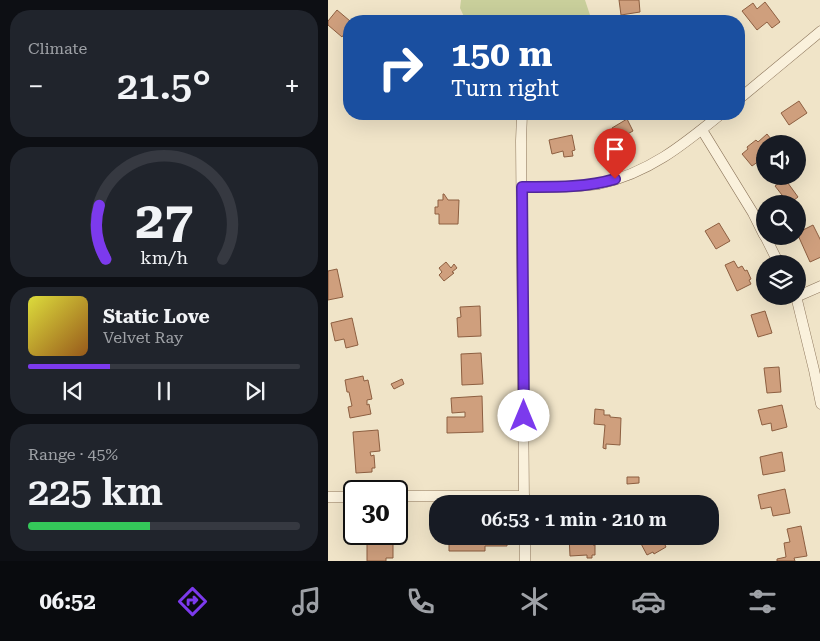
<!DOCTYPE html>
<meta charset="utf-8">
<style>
:root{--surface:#171b24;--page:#20242c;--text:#f1f3f6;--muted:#9ea1a6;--line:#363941;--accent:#7c3aed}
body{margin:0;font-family:"Roboto Serif",serif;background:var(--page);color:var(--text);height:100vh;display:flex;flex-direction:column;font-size:19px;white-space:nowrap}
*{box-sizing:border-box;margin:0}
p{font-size:16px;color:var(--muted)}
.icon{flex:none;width:28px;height:28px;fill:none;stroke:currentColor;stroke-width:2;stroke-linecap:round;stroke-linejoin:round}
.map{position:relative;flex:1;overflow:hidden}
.details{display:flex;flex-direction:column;gap:10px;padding:10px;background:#0d0f14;width:328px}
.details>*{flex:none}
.banner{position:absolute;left:15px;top:15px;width:402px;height:105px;border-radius:20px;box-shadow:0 5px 20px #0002;background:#1a4fa0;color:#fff;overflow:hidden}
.fabs{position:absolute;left:428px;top:135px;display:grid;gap:10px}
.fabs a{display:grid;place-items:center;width:50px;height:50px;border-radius:50%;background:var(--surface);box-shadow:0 5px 20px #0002;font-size:25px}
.speed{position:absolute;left:15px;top:480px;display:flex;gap:10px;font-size:25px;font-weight:700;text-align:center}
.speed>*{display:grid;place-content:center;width:65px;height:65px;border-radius:50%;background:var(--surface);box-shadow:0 5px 20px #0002;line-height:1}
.speed .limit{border:2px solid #111;border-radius:8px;background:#fff;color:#111}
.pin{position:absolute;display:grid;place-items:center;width:42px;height:42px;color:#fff;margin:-51px -21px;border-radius:50% 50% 50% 0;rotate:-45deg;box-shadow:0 0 5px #0007}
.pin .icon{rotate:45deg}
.me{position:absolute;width:55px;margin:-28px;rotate:0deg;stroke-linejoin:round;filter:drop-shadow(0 0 4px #0008)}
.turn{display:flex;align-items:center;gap:18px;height:105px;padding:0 25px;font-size:22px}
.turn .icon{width:65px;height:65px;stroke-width:2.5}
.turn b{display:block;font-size:35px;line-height:42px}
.big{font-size:38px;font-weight:600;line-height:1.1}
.details .widget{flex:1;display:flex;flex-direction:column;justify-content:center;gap:8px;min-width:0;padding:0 18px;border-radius:20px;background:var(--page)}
.details .dial{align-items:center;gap:0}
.dial svg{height:130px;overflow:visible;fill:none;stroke:var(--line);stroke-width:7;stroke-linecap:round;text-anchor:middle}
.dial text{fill:var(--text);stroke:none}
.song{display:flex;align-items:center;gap:15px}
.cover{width:60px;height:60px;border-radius:8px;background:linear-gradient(135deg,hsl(60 70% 55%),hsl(30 70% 35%))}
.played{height:5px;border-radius:2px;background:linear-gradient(90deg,var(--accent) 30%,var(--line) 30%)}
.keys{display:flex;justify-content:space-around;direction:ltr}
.heat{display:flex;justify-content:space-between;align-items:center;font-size:28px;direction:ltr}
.charge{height:8px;border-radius:4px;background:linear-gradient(90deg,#34c759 45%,var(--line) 0)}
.trip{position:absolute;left:101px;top:495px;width:290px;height:50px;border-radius:20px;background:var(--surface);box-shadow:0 5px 20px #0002;font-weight:600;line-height:50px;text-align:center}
.dock{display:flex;height:80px;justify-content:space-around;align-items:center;background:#090b0e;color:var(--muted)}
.dock .icon{width:35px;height:35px}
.dock .selected{color:var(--accent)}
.dock b{font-size:22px;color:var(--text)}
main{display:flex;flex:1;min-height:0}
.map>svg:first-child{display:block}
</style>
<main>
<section class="details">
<div class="widget"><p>Climate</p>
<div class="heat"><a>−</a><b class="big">21.5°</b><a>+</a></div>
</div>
<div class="widget dial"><svg viewBox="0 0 100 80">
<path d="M14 69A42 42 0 1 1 86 69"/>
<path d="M14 69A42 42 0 0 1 10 36" stroke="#7c3aed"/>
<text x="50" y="56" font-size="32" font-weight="700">27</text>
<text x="50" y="72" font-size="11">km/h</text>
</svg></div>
<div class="widget">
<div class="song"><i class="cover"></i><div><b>Static Love</b><p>Velvet Ray</p></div></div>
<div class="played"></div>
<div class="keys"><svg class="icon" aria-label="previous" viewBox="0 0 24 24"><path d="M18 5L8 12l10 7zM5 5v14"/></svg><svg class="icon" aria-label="pause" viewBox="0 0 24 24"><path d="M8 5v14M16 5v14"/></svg><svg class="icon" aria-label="next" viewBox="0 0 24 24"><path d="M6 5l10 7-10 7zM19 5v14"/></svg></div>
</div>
<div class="widget"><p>Range · 45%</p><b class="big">225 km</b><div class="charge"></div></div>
</section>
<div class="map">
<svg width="493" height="561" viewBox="0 0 493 561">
<rect width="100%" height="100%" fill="#f0e4c8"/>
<path fill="#c9cf9b" d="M133 0H257L264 21H138L132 8Z"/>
<g fill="#cf9f7d" stroke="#8d5f41">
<path d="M291 0H311L312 12 293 15Z"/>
<path d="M437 2 452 22 444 28 439 22 429 30 414 11 425 3 429 9Z"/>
<path d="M9 10 22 21H21V27L14 37 0 25V21Z"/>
<path d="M471 101 479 113 461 125 453 113Z"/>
<path d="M299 119 305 131 290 139 284 128Z"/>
<path d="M439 134 447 144H436V151L428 158 431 161 424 166 414 154 420 149 419 147 428 140 430 142Z"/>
<path d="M244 135 247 150 244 151 245 156 236 157 235 151 224 154 221 140Z"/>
<path d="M457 179 470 197 461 204 447 186Z"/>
<path d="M115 194H116L120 200H131L130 224H111V214H107V207H110V200H115Z"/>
<path d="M391 223 402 241 388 249 377 231Z"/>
<path d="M485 225 493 241V257L482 262 469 233Z"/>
<path d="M406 261 410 268 414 266 417 271 419 270 423 279 421 280 423 284 409 291 397 265Z"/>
<path d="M118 262 123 268 126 264 129 268 124 272 126 273 116 281 111 275 114 272 111 268Z"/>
<path d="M9 269 15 297 0 300V271Z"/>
<path d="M152 306 153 336 130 337 129 318 133 317 132 307Z"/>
<path d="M437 311 444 333 430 337 423 315Z"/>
<path d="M24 318 30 345 18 348 16 339 7 341 3 323Z"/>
<path d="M153 353 155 384 134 385 133 354Z"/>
<path d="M451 367 453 392 439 393 436 368Z"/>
<path d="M35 376 36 381 40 380 44 399 39 400V405L41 404 43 414 22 418 20 407 24 406 21 392H19L17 380Z"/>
<path d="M74 379 76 384 66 389 63 384Z"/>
<path d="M154 396 155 432 119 433V417H137V412L124 413 123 398Z"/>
<path d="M454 405 459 427 444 431 443 423 434 425 430 410Z"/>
<path d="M267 409 276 410V415H282V417L293 418 292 445 278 444V449L275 448 277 425 266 424Z"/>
<path d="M50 430 52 451 42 452 43 456 46 455 47 468H44V472L28 473 25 432Z"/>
<path d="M454 452 457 471 435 475 432 457Z"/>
<path d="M299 477H311V483L299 484Z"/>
<path d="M457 489 462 513 445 516 443 507 433 509 430 495Z"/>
<path d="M473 526 479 556 466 558 467 561H449V559L458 557 456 543 462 542 459 529Z"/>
<path d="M121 536H165V538H179V546H157V551H121Z"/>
<path d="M241 536H265V545H267V555H264V558H259V555L242 556Z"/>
<path d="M319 536H344L346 541 337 545 338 547 326 554 325 552 319 555 311 540Z"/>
<path d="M39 539H65V558H58V561H39Z"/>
</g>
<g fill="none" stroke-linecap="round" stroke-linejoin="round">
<g stroke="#8d765c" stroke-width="11">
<g id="street">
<path d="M411 99 493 31"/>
<path d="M194 114 193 141 196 504"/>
<path d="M374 130 425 213 436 235"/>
<path d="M194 187C213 187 233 187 252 186 258 185 265 185 271 184 321 173 355 145 393 114"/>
<path d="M437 236 451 264"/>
<path d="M468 296 486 370 493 404"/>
<path d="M468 297 493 286"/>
<path d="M69 496H196"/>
<path d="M0 497H26"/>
<path d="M197 536V561"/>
</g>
</g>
<use href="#street" stroke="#faf1dc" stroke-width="10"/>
</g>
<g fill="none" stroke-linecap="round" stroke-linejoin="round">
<g stroke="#51269a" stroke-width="12">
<path id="route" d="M196 416 194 187C225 187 257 188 287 179"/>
</g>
<use href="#route" stroke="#7c3aed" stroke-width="9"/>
</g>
</svg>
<div class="fabs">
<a><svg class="icon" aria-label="sound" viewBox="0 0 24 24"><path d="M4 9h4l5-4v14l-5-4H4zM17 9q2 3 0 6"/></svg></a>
<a><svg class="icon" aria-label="search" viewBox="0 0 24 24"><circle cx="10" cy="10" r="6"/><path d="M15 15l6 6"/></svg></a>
<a><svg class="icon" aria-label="layers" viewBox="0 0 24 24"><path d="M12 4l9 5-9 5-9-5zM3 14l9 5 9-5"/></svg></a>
</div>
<div class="speed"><div class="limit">30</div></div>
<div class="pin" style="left:287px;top:179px;background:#d93025"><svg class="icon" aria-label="arrive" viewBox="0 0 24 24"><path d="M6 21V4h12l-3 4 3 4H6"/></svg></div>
<svg class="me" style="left:196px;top:416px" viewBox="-20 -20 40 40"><circle r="19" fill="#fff"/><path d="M0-13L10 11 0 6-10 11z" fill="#7c3aed"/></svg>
<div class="trip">06:53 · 1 min · 210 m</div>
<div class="banner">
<div class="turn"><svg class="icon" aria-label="right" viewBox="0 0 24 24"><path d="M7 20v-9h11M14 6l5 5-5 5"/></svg><div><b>150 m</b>Turn right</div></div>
</div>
</div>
</main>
<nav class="dock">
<b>06:52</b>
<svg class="icon selected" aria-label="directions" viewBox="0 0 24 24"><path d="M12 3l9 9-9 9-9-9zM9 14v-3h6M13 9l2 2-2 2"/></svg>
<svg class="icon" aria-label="music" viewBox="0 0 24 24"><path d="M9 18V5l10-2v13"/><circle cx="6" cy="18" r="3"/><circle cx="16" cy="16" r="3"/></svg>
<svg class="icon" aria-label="phone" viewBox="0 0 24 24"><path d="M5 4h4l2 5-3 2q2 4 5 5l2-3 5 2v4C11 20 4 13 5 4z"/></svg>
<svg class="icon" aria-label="climate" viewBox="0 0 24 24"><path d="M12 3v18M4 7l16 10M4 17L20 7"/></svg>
<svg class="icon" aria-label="car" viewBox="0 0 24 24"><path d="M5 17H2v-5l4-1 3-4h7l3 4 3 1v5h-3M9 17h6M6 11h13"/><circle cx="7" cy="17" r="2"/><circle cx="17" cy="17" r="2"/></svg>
<svg class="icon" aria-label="filters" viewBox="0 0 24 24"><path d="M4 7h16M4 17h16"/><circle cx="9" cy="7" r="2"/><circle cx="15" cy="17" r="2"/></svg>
</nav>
